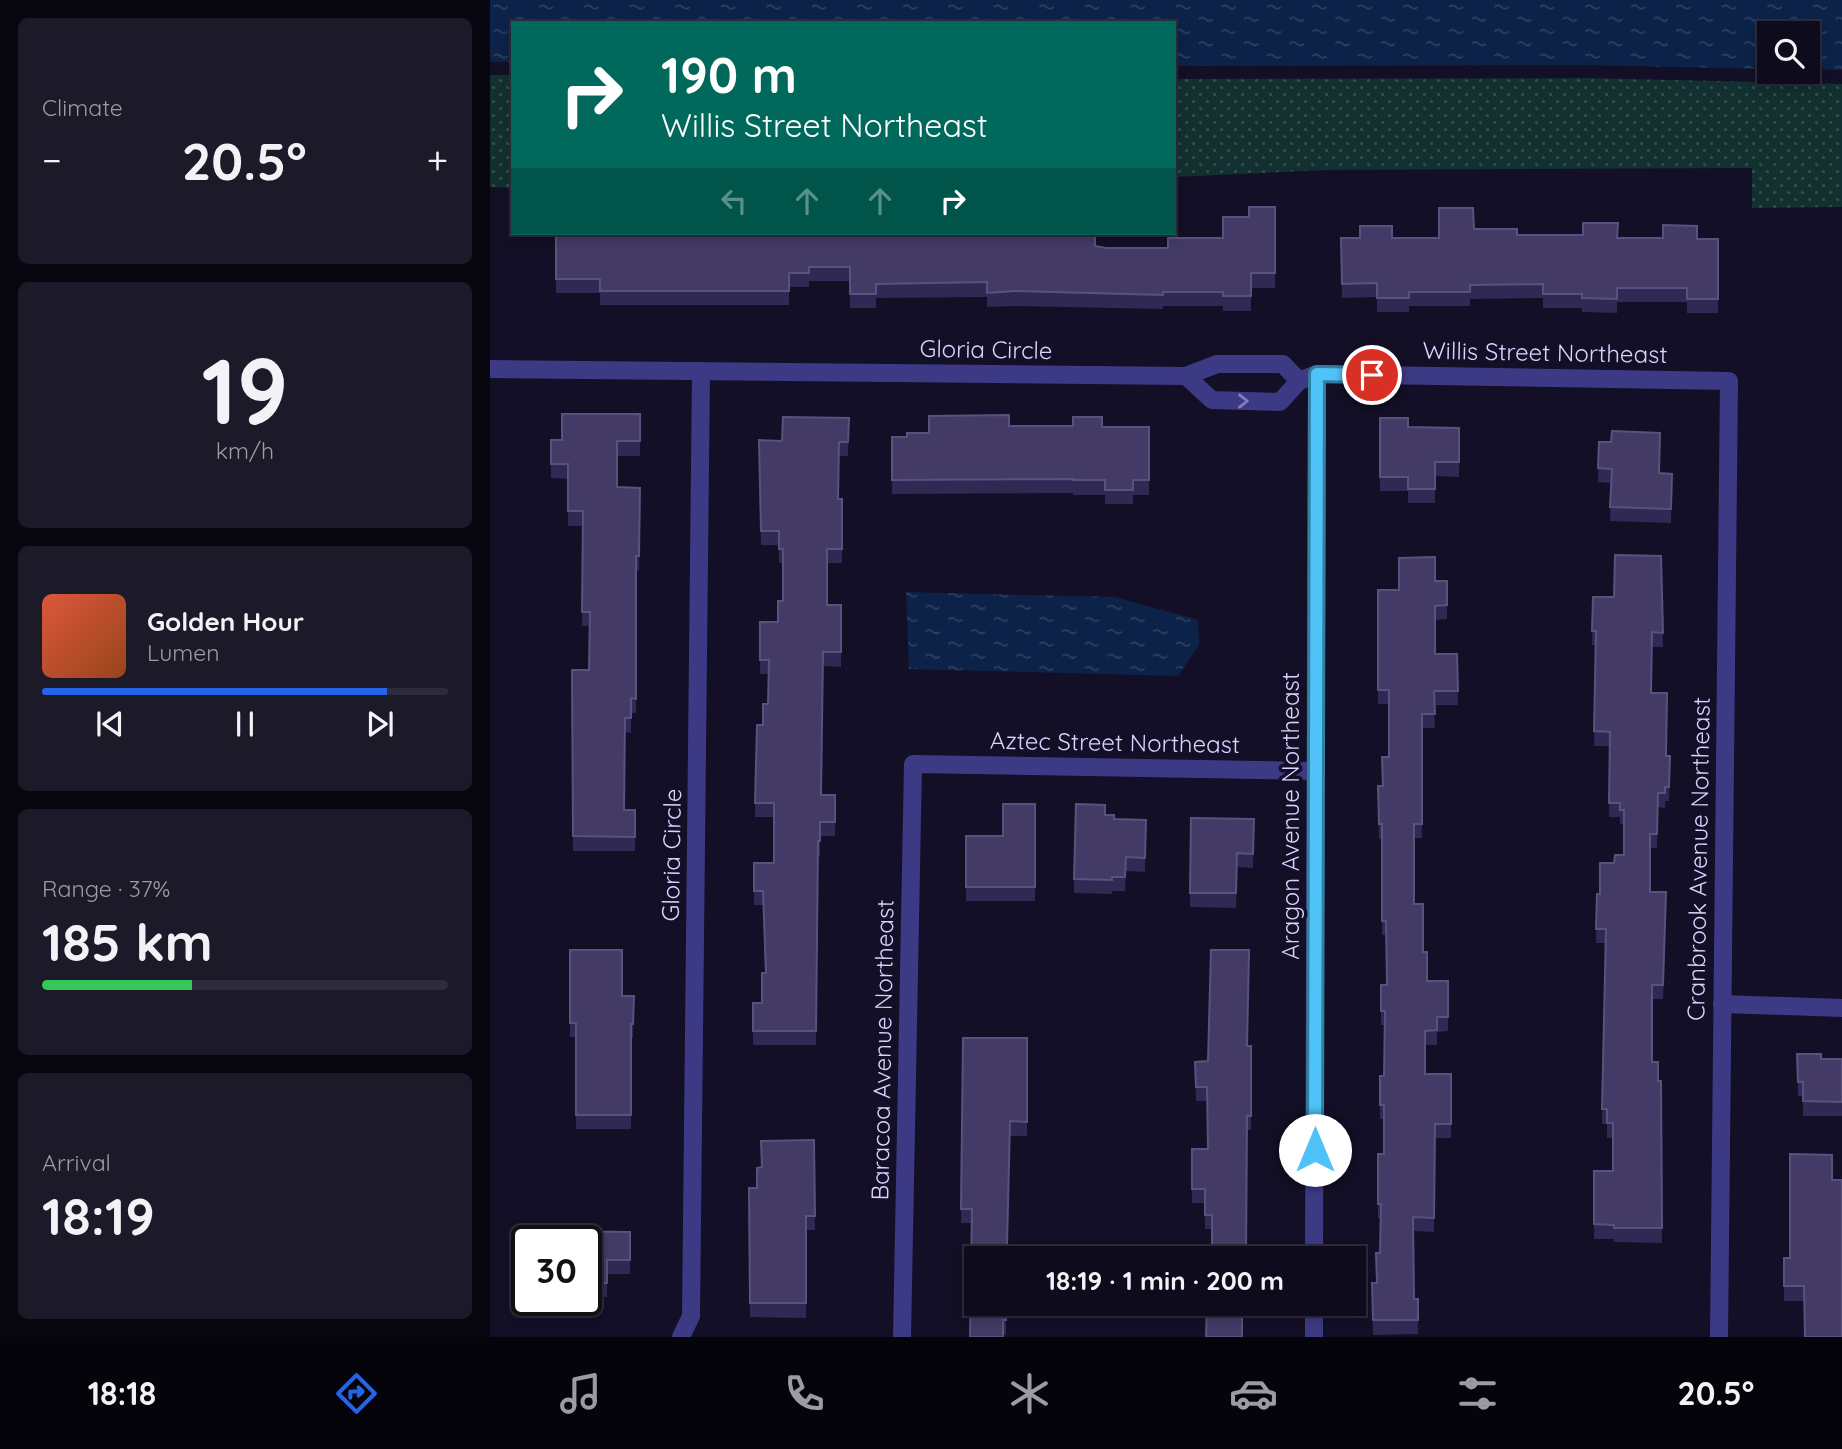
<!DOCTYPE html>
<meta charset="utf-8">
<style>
:root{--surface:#0e0b1c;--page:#1c1929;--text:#f1f3f6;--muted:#9b9ba3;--line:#2e2b3b;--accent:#2563eb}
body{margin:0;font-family:Quicksand,sans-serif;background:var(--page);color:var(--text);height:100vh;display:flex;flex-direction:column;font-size:26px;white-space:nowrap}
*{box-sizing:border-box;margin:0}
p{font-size:23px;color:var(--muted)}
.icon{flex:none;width:38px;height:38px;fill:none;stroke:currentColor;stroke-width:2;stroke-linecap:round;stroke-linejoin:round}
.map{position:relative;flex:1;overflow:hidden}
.sheet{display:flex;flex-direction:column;gap:18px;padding:18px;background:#08060f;width:490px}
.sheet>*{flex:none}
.banner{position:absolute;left:21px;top:21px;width:665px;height:214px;border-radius:0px;box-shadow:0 4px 10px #0003,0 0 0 2px var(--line);background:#00695c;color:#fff;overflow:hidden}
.tools{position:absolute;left:1267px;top:21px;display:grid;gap:14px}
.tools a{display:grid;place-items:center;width:63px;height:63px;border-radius:0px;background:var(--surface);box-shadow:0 4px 10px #0003,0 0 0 2px var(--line);font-size:35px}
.speed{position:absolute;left:21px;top:1225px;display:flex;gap:14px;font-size:35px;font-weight:700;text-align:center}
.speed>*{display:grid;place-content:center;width:91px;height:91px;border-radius:50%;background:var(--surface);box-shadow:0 4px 10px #0003,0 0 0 2px var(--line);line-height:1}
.speed .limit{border:4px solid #111;border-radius:10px;background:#fff;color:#111}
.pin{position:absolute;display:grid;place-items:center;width:60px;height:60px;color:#fff;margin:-30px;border:4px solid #fff;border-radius:50%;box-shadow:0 2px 7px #0007}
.me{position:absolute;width:77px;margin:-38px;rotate:0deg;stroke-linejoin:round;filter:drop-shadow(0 0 5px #0008)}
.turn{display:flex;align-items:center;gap:24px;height:147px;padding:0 35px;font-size:32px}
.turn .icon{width:91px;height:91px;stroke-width:2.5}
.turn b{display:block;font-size:49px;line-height:60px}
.lanes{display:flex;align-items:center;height:66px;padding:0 35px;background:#0003;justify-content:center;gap:35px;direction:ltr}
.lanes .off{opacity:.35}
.big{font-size:52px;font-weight:700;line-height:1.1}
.sheet .card{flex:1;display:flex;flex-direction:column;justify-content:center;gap:10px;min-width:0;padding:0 24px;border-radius:10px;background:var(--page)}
.sheet .dial{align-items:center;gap:0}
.dial b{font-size:91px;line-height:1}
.song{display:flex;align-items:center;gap:21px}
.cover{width:84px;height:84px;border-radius:10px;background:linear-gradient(135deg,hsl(10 70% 55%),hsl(20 70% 35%))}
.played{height:7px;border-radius:4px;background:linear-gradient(90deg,var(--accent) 85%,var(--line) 85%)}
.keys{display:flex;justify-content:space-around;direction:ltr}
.heat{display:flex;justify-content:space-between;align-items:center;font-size:38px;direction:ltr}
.charge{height:10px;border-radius:5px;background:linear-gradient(90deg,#34c759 37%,var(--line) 0)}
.trip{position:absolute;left:474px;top:1246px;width:402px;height:70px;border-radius:0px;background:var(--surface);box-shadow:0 4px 10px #0003,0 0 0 2px var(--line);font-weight:700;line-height:70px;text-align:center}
.tab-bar{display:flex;height:112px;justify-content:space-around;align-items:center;background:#06040b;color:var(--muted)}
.tab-bar .icon{width:49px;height:49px}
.tab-bar .current{color:var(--accent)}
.tab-bar b{font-size:32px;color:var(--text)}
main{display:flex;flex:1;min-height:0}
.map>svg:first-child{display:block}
</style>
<main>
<section class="sheet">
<div class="card"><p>Climate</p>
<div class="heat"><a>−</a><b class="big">20.5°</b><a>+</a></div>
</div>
<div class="card dial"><b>19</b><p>km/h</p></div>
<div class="card">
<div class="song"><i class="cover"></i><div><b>Golden Hour</b><p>Lumen</p></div></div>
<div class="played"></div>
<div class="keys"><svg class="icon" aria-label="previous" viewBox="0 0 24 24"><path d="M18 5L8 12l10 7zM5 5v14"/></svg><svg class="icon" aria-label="pause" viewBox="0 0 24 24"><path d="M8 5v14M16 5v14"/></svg><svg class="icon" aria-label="next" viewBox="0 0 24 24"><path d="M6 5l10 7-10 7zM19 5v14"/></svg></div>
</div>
<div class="card"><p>Range · 37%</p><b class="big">185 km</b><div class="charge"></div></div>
<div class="card"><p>Arrival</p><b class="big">18:19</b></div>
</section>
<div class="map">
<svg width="1352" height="1337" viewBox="0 0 1352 1337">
<defs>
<pattern id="grass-dots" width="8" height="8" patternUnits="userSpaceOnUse" patternTransform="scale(1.75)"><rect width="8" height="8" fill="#12302f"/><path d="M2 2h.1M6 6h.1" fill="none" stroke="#344d4e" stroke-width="1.8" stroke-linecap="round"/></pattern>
<pattern id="water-ripples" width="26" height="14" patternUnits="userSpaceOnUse" patternTransform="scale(1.75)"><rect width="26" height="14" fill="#0c2248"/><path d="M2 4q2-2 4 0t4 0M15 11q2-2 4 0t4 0" fill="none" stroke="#2f4163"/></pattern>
</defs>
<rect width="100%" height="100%" fill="#130f26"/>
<g fill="url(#grass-dots)">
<path d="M0 75H23V188L0 187Z"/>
<path d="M1097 78 1352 84V207L1262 208V168L834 170 684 177V79Z"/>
</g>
<g fill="url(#water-ripples)">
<path d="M0 0H1352V70L1318 69V33H1279V69L1097 65 684 66V23H23V62H0Z"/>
<path d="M416 592 625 597 708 620 709 645 688 676 419 669Z"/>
</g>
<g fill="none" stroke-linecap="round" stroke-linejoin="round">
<g stroke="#3d3a85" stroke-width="18">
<path d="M0 369 696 376 727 364H793L809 381"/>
<path d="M696 376 722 400 790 402 809 381 827 374 1239 381 1229 1337"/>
<path d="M1232 1004 1352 1008"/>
<path d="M824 1258 827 374"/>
<path d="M191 1337 201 1316 211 371"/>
<path d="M412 1337 423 764 826 771"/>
<path d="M824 1337V1304"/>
</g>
</g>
<g fill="#312854">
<path d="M785 207V288H761V311H733V306H673V309L525 306 497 307V297L386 298V308H360V281H319V287H299V305H110V293H66V233L525 236 616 248H678L733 238 759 217Z"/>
<path d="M984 229 1027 235 1228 239V313H1197V302H1127V313L1092 312V308H1053V298L980 299V306H919V312H887V297L852 298 851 238H949Z"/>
<path d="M150 414V456H127V487L150 488 149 570H146V713H141V733L135 732 134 810H145V851H83L82 670H99L100 626H92L93 526H78V479L61 478V440H72Z"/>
<path d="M359 418 358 456H349V499H352V563H337V605H351V667L333 666 331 795H345V836H330V856H328L326 1045H263V1003H272L275 973 273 905H264V863H284V817H265L267 725H273L278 704V674H270V622H288L293 601V563H289V545H271L269 440 292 441Z"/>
<path d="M890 418 918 427 969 428V477L945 476V503H918V491H890Z"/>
<path d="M612 427H659V495H643V504H615V495H583V493L402 494V437H417L439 433Z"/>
<path d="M1109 442 1170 447 1169 473 1182 474 1181 523 1120 521 1121 483 1108 482Z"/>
<path d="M1171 556 1173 647H1162L1161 693 1176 756H1180L1179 801H1175V808L1168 807 1167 848H1160V892H1176L1173 999H1162V1062L1168 1081H1171L1172 1243 1124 1242V1239H1104V1171H1123V1138H1117V1124H1112L1116 943H1106L1107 894H1110L1124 863 1134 855V824H1130V817H1119L1120 746H1104L1105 645H1102L1103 597H1124Z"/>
<path d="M945 581 957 605V619L945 620V654H967L968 705H944L945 728H932V838H924V904L933 952 937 981H958V1031L947 1032V1045H935V1074H961V1138H945L944 1232 923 1231 924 1299H928V1334L883 1335 882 1283H887L890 1253 891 1218H888V1154H894V1119H890V1076H894L895 1025H891V985H897L896 935H892V838L889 839 888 800 899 757V704H888V590H909Z"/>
<path d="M545 804V901H476V836H513Z"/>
<path d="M615 815 624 819 656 820 655 872 636 871 635 891H622V894L584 893V879Z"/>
<path d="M701 818 764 819 763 868 747 867 746 908 700 907Z"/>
<path d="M80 950 132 996H144L143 1038H141V1129H86V1037H80Z"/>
<path d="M473 1038H537V1136H520L517 1246H534V1258H486V1304H534V1315H516V1335H513V1337H480L481 1223H471Z"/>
<path d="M757 1046H761V1130H757L722 1229H715V1203H702V1149H718L717 1101H706L705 1062 718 1061Z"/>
<path d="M1307 1054 1331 1059H1352V1116H1313V1096H1308Z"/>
<path d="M324 1140 325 1230H316V1318L260 1317 259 1188H267L271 1167Z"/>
<path d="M1342 1155 1314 1301H1294V1258H1300Z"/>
<path d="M140 1232V1274H117V1297H96V1241Z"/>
<rect x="713" y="1304" width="43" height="5"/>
</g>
<g fill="#433a66" stroke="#5a527e" stroke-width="2">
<path d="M759 207H785V273H761V296H733V292H673V295L525 291 497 293V282L386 284V294H360V267H319V273H299V291H110V279H66V233H140V234H209V233H525V236H605V246L616 248H678V238H733V217H759Z"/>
<path d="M949 208H983L984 229H1027V235H1093V223H1128L1127 238H1173V225L1207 226V239H1228V299H1197V288H1127V299L1092 298V294H1053V284L980 285V292H919V298H887V283L852 284 851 238H870V226H902V238H949Z"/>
<path d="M72 414H150V441H127V487L150 488 149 556H146V699L141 698V718H135L134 810H145V837L83 836 82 670H99L100 612H92L93 511H78V464H61V440H72Z"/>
<path d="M519 415V426H583V417H612V427H659V480H643V490H615V480H583V479L402 480V437H417V433H439V416Z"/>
<path d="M293 417 359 418 358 442H349L348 499H352V549H337V605H351V652H333L331 795H345V822H330V841H328L326 1031H263V1003H272V973H276L273 891H264V863H284V803H265L267 725H273V704H278L279 660H270V622H288V601H293V549H289V531H271L269 440 292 441Z"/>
<path d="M890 418H918V427L969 428V462H945V489H918V477H890Z"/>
<path d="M1122 431 1170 433 1169 473 1182 474 1181 509 1120 507 1122 469 1108 468 1109 442H1121Z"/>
<path d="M1125 555 1171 556 1173 633 1162 632 1161 693H1177L1176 756H1180L1179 787H1175V793H1168L1167 834H1160V892H1176L1173 985H1162V1062H1168V1081H1171L1172 1228H1124V1225L1104 1224V1171H1123V1123H1117V1109H1112L1116 929H1106L1107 894H1110V863H1124L1125 855H1134V810H1130V803H1119L1120 732 1104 731 1106 631H1102L1103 597H1124Z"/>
<path d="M945 557V581H957V605L945 606V654H967L968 691H944L945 714H932V824H924V904H933V952H937V981H958V1017H947V1030L935 1031V1074H961V1124H945L944 1218 923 1217 924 1299H928V1320H883L882 1283H887L886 1253H890L891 1204H888V1154H894V1105H890V1076H894L895 1011H891V985H897L896 921H892V824H889L888 786H893L892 757H899V690H888V590H909V558Z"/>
<path d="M513 804H545V887H476V836H513Z"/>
<path d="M586 804 615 805V815H624V819L656 820 655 858 636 857 635 877H622V880L584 879Z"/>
<path d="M701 818 764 819 763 854 747 853 746 893H700Z"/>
<path d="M80 950H132V996H144L143 1024H141V1115H86V1023H80Z"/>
<path d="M721 950H759L757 1046H761V1116H757L756 1258H722V1215H715V1189H702V1149H718L717 1087H706L705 1062 718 1061Z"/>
<path d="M473 1038H537V1122L520 1121 517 1246H534V1258H486V1304H516V1320H513V1337H480L482 1209H471Z"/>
<path d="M1307 1054H1331V1059H1352V1102L1313 1101V1082H1308Z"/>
<path d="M324 1140 325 1216H316V1303H260L259 1188H267V1168L272 1167 271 1141Z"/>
<path d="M1300 1154 1342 1155V1180H1352V1337H1315L1314 1286H1294V1258H1300Z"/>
<path d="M61 1231 140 1232V1260H117V1283H96V1241H61Z"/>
<path d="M717 1304H752V1337H716Z"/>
</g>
<defs><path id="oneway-chevron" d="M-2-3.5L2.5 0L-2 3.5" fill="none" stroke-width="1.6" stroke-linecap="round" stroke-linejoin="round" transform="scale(1.75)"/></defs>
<use stroke="#837fbc" href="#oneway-chevron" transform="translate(753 401)"/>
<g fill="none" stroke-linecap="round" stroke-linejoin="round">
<g stroke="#337fa1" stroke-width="18">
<path id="route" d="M825 1150 827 374 882 375"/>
</g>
<use href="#route" stroke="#4fc3f7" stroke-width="12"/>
</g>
<g text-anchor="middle" stroke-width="7" stroke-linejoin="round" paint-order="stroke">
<g font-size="24" fill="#d9d4ff" stroke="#130f26">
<text transform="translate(496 350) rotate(1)" y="8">Gloria Circle</text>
<text transform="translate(1055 353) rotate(1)" y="8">Willis Street Northeast</text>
<text transform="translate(625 743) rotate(1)" y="8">Aztec Street Northeast</text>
<text transform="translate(801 816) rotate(-90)" y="8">Aragon Avenue Northeast</text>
<text transform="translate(182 855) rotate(-89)" y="8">Gloria Circle</text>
<text transform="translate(1209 859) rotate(-89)" y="8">Cranbrook Avenue Northeast</text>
<text transform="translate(393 1050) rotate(-89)" y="8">Baracoa Avenue Northeast</text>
</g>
</g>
</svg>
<div class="tools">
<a><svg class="icon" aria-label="search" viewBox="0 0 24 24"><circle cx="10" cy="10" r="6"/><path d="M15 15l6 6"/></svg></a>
</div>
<div class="speed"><div class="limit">30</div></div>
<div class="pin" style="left:882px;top:375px;background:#d93025"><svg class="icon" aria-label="arrive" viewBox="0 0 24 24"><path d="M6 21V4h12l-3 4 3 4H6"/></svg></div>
<svg class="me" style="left:825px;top:1150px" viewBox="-20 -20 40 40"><circle r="19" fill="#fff"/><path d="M0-13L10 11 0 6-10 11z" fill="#4fc3f7"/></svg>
<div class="trip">18:19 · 1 min · 200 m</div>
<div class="banner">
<div class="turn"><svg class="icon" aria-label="right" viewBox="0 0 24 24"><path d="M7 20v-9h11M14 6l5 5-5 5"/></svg><div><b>190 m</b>Willis Street Northeast</div></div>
<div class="lanes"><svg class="icon off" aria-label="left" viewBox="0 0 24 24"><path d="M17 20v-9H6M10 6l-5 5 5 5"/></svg><svg class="icon off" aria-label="ahead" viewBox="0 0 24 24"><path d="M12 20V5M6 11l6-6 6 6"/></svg><svg class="icon off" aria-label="ahead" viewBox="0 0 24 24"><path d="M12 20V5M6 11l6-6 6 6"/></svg><svg class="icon" aria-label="right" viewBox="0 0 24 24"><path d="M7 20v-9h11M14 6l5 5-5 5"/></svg></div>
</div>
</div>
</main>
<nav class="tab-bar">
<b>18:18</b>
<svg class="icon current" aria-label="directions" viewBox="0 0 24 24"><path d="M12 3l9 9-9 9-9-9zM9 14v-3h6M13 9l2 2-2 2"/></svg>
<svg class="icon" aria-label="music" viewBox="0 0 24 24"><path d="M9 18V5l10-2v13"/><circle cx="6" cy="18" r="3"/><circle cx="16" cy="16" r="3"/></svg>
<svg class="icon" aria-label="phone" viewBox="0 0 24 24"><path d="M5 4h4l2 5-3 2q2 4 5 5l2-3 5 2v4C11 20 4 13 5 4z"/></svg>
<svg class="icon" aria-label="climate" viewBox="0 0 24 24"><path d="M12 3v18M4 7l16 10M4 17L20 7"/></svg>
<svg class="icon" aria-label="car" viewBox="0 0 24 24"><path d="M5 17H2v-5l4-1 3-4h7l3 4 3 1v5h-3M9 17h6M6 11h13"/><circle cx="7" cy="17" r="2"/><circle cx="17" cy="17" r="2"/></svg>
<svg class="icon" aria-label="filters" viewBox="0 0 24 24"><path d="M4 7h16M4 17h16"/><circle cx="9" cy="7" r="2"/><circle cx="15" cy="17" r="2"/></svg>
<b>20.5°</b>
</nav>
